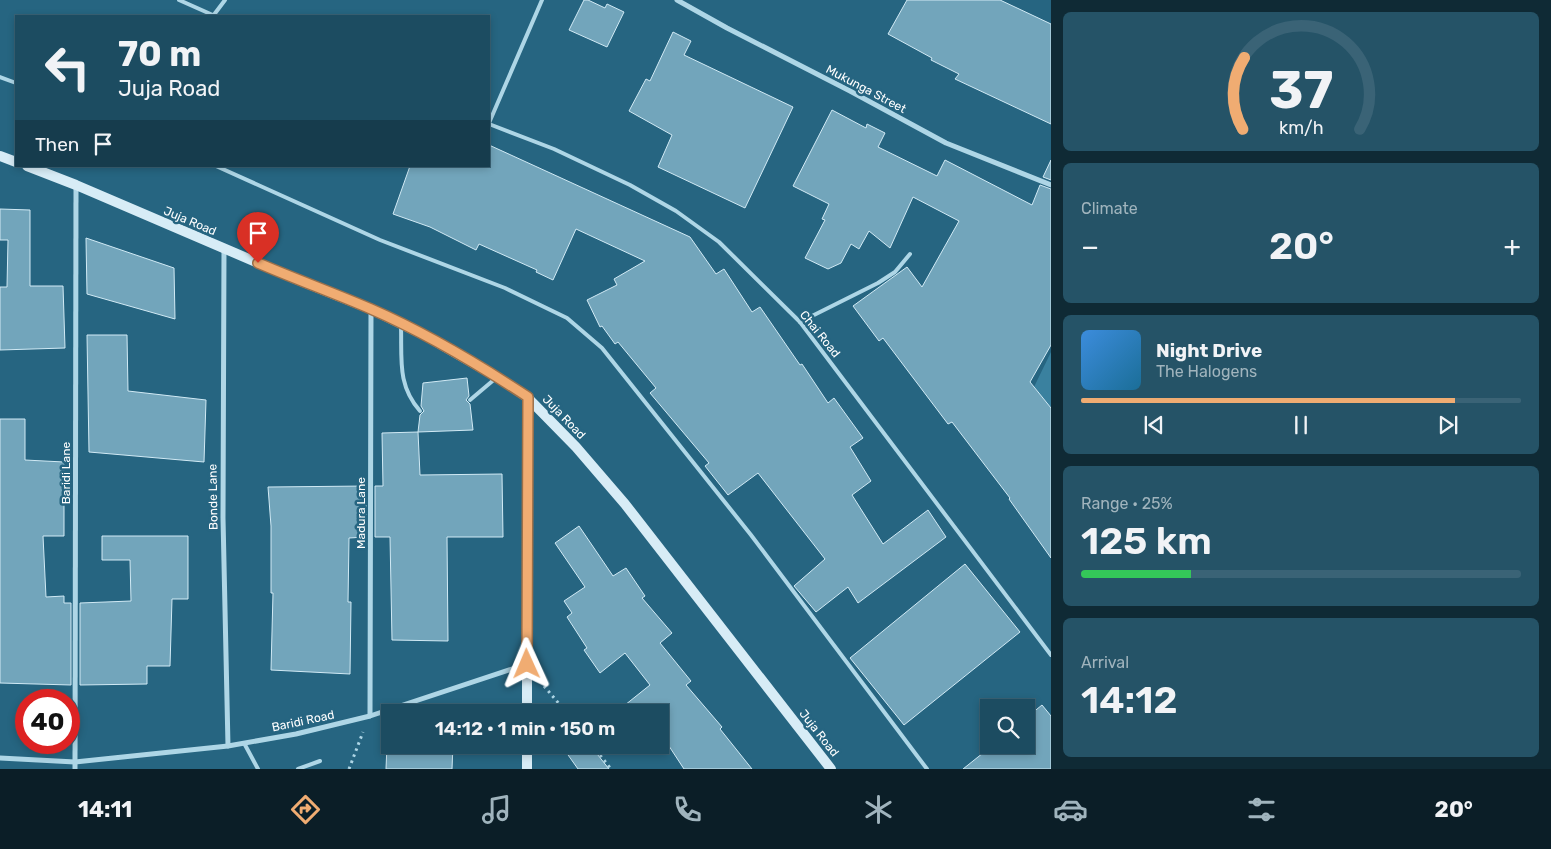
<!DOCTYPE html>
<meta charset="utf-8">
<style>
:root{--surface:#1c4c61;--page:#255367;--text:#f1f3f6;--muted:#a0b4bd;--line:#3a6376;--accent:#f0ac72}
body{margin:0;font-family:Rubik,sans-serif;background:var(--page);color:var(--text);height:100vh;display:flex;flex-direction:column;font-size:19px;white-space:nowrap}
*{box-sizing:border-box;margin:0}
p{font-size:16px;color:var(--muted)}
.icon{flex:none;width:28px;height:28px;fill:none;stroke:currentColor;stroke-width:2;stroke-linecap:round;stroke-linejoin:round}
.map{position:relative;flex:1;overflow:hidden}
.panel{display:flex;flex-direction:column;gap:12px;padding:12px;background:#0f2a35;width:500px}
.panel>*{flex:none}
.top-card{position:absolute;left:15px;top:15px;width:475px;height:152px;border-radius:0px;box-shadow:0 2px 8px #0003,0 0 0 1px var(--line);background:#1c4c61;color:var(--text);overflow:hidden}
.tools{position:absolute;left:980px;top:699px;display:grid;gap:10px}
.tools a{display:grid;place-items:center;width:55px;height:55px;border-radius:0px;background:var(--surface);box-shadow:0 2px 8px #0003,0 0 0 1px var(--line);font-size:25px}
.speed{position:absolute;left:15px;top:689px;display:flex;gap:10px;font-size:25px;font-weight:700;text-align:center}
.speed>*{display:grid;place-content:center;width:65px;height:65px;border-radius:50%;background:var(--surface);box-shadow:0 2px 8px #0003,0 0 0 1px var(--line);line-height:1}
.speed .limit{border:8px solid #d22;background:#fff;color:#111}
.pin{position:absolute;display:grid;place-items:center;width:42px;height:42px;color:#fff;margin:-51px -21px;border-radius:50% 50% 50% 0;rotate:-45deg;box-shadow:0 0 5px #0007}
.pin .icon{rotate:45deg}
.me{position:absolute;width:55px;margin:-28px;rotate:359deg;stroke-linejoin:round;filter:drop-shadow(0 0 4px #0008)}
.turn{display:flex;align-items:center;gap:18px;height:105px;padding:0 20px;font-size:22px}
.turn .icon{width:65px;height:65px;stroke-width:2.5}
.turn b{display:block;font-size:35px;line-height:42px}
.then{display:flex;align-items:center;height:48px;padding:0 20px;background:#0003;gap:10px;font-size:19px}
.big{font-size:38px;font-weight:600;line-height:1.1}
.panel .card{flex:1;display:flex;flex-direction:column;justify-content:center;gap:8px;min-width:0;padding:0 18px;border-radius:8px;background:var(--page)}
.panel .dial{align-items:center;gap:0}
.dial svg{height:130px;overflow:visible;fill:none;stroke:var(--line);stroke-width:7;stroke-linecap:round;text-anchor:middle}
.dial text{fill:var(--text);stroke:none}
.song{display:flex;align-items:center;gap:15px}
.cover{width:60px;height:60px;border-radius:8px;background:linear-gradient(135deg,hsl(210 70% 55%),hsl(200 70% 35%))}
.played{height:5px;border-radius:2px;background:linear-gradient(90deg,var(--accent) 85%,var(--line) 85%)}
.keys{display:flex;justify-content:space-around;direction:ltr}
.heat{display:flex;justify-content:space-between;align-items:center;font-size:28px;direction:ltr}
.charge{height:8px;border-radius:4px;background:linear-gradient(90deg,#34c759 25%,var(--line) 0)}
.trip{position:absolute;left:381px;top:704px;width:288px;height:50px;border-radius:0px;background:var(--surface);box-shadow:0 2px 8px #0003,0 0 0 1px var(--line);font-weight:600;line-height:50px;text-align:center}
.menu{display:flex;height:80px;justify-content:space-around;align-items:center;background:#0b1e27;color:var(--muted)}
.menu .icon{width:35px;height:35px}
.menu .current{color:var(--accent)}
.menu b{font-size:22px;color:var(--text)}
main{display:flex;flex:1;min-height:0}
.map>svg:first-child{display:block}
</style>
<main>
<div class="map">
<svg width="1051" height="769" viewBox="0 0 1051 769">
<rect width="100%" height="100%" fill="#266581"/>
<path fill="#3a819f" d="M1051 352V408L1034 387Z"/>
<g fill="#72a5bb" stroke="#d1eaf5">
<path d="M584 0H588L605 8 607 4 624 12 607 47 569 30Z"/>
<path d="M907 0H1000L1051 24V124L955 79 959 74 931 60 932 58 888 34Z"/>
<path d="M673 32 691 41 684 55 793 107 745 208 658 167 672 135 629 111 646 79 650 81Z"/>
<path d="M832 110 866 128 867 124 885 133 878 147 937 176 945 160 1032 205 1040 185 1051 189V345L1030 382 1051 408V558L1009 499 1010 498 952 422 948 424 883 338 879 341 853 306 907 267 922 287 959 221 913 197 890 248 869 231 859 249 851 244 841 263 828 269 805 258 825 220 822 219 829 204 793 186Z"/>
<path d="M489 145 690 237 716 274 724 269 752 312 760 307 800 365 802 364 828 403 834 398 863 438 850 447 871 481 852 495 883 544 928 510 946 537 858 603 848 587 816 612 794 586 825 559 758 473 728 495 705 466 709 463 650 393 656 388 618 342 615 344 602 326 600 327 587 300 617 285 614 279 645 261 576 229 553 280 536 272 537 270 479 244 476 250 430 227 393 214 410 166H489Z"/>
<path d="M1051 160V180L1043 177Z"/>
<path d="M0 209 30 210V286H63L65 348 0 350V287H7L8 240H0Z"/>
<path d="M86 238 174 268 175 319 87 294Z"/>
<path d="M87 335H127L128 391 206 400 204 462 89 452Z"/>
<path d="M467 378 469 396 466 400 470 404 473 430 418 432 420 415 424 411 421 406 423 383Z"/>
<path d="M0 419H25V460L64 462V536H43L46 597 64 596V603H71V685L0 683Z"/>
<path d="M418 432 420 475 502 474 503 537H447L448 641 392 640 390 537H375V486H383L382 433Z"/>
<path d="M366 486V537L349 538 348 602H351L350 674 271 670 273 593H271V526L268 487Z"/>
<path d="M579 526 613 576 626 568 645 596 642 598 672 633 660 643 691 681 686 685 722 727 720 729 752 769H684L665 740 660 743V712H630L625 705 650 685 625 653 600 673 584 650 587 648 567 617 572 613 564 601 585 587 555 543Z"/>
<path d="M102 536H188V599H172L170 666H147V684L80 685V603L131 601 130 560H102Z"/>
<path d="M965 564 1020 632 904 725 850 658Z"/>
<path d="M1042 705 1051 716V769H963L993 745H1026V718Z"/>
<path d="M387 745H453L452 769H386Z"/>
<path d="M561 745H590L609 769H578Z"/>
</g>
<g fill="none" stroke-linecap="round" stroke-linejoin="round">
<g stroke="#aed6e6" stroke-width="3" stroke-dasharray="2.5 4" stroke-linecap="butt">
<path d="M544 686 566 712"/>
<path d="M592 745 611 769"/>
<path d="M349 769 363 732"/>
</g>
<g stroke="#aed6e6" stroke-width="4">
<path d="M179 0 215 16"/>
<path d="M213 16 225 0"/>
<path d="M0 77 16 83"/>
<path d="M489 123 542 0"/>
<path d="M489 124 554 149 630 185 676 211 719 242 800 322 1051 655"/>
<path d="M216 166 380 240 505 288 567 318 602 348 751 535 927 769"/>
<path d="M800 322 878 283 895 272 910 254"/>
<path d="M401 326C402 359 397 385 420 411"/>
<path d="M470 400 496 378"/>
<path d="M244 743 258 769"/>
<path d="M298 769 320 761"/>
</g>
<g stroke="#aed6e6" stroke-width="5">
<path d="M677 0 727 28 850 91 946 143 1051 185"/>
<path d="M224 249 223 518 228 746"/>
<path d="M370 716 371 309"/>
<path d="M0 758 75 762 228 746 296 734 370 716 527 664"/>
<path d="M75 769 76 185"/>
</g>
<g stroke="#d7ecf6" stroke-width="10">
<path d="M0 156 16 162"/>
<path d="M27 166 76 185 291 277 371 309 426 336 497 377 527 397 576 447 625 504 831 769"/>
<path d="M527 712V397"/>
<path d="M527 745V769"/>
</g>
</g>
<g fill="none" stroke-linecap="round" stroke-linejoin="round">
<g stroke="#9c704a" stroke-width="12">
<path id="route" d="M258 263C295 279 334 293 371 309 426 333 478 364 528 397L527 664"/>
</g>
<use href="#route" stroke="#f0ac72" stroke-width="9"/>
</g>
<g text-anchor="middle" stroke-width="5" stroke-linejoin="round" paint-order="stroke">
<g font-size="12" fill="#fff" stroke="#266581">
<text transform="translate(866 89) rotate(28)" y="4">Mukunga Street</text>
<text transform="translate(190 221) rotate(23)" y="4">Juja Road</text>
<text transform="translate(820 334) rotate(51)" y="4">Chai Road</text>
<text transform="translate(564 417) rotate(46)" y="4">Juja Road</text>
<text transform="translate(66 473) rotate(-90)" y="4">Baridi Lane</text>
<text transform="translate(213 497) rotate(-91)" y="4">Bonde Lane</text>
<text transform="translate(361 513) rotate(-90)" y="4">Madura Lane</text>
<text transform="translate(303 721) rotate(-12)" y="4">Baridi Road</text>
<text transform="translate(819 733) rotate(52)" y="4">Juja Road</text>
</g>
</g>
</svg>
<div class="tools">
<a><svg class="icon" aria-label="search" viewBox="0 0 24 24"><circle cx="10" cy="10" r="6"/><path d="M15 15l6 6"/></svg></a>
</div>
<div class="speed"><div class="limit">40</div></div>
<div class="pin" style="left:258px;top:263px;background:#d93025"><svg class="icon" aria-label="arrive" viewBox="0 0 24 24"><path d="M6 21V4h12l-3 4 3 4H6"/></svg></div>
<svg class="me" style="left:527px;top:664px" viewBox="-20 -20 40 40"><path d="M0-17L14 15 0 8-14 15z" fill="#f0ac72" stroke="#fff" stroke-width="4"/></svg>
<div class="trip">14:12 · 1 min · 150 m</div>
<div class="top-card">
<div class="turn"><svg class="icon" aria-label="left" viewBox="0 0 24 24"><path d="M17 20v-9H6M10 6l-5 5 5 5"/></svg><div><b>70 m</b>Juja Road</div></div>
<div class="then">Then<svg class="icon" aria-label="arrive" viewBox="0 0 24 24"><path d="M6 21V4h12l-3 4 3 4H6"/></svg></div>
</div>
</div>
<section class="panel">
<div class="card dial"><svg viewBox="0 0 100 80">
<path d="M14 69A42 42 0 1 1 86 69"/>
<path d="M14 69A42 42 0 0 1 15 25" stroke="#f0ac72"/>
<text x="50" y="56" font-size="32" font-weight="700">37</text>
<text x="50" y="72" font-size="11">km/h</text>
</svg></div>
<div class="card"><p>Climate</p>
<div class="heat"><a>−</a><b class="big">20°</b><a>+</a></div>
</div>
<div class="card">
<div class="song"><i class="cover"></i><div><b>Night Drive</b><p>The Halogens</p></div></div>
<div class="played"></div>
<div class="keys"><svg class="icon" aria-label="previous" viewBox="0 0 24 24"><path d="M18 5L8 12l10 7zM5 5v14"/></svg><svg class="icon" aria-label="pause" viewBox="0 0 24 24"><path d="M8 5v14M16 5v14"/></svg><svg class="icon" aria-label="next" viewBox="0 0 24 24"><path d="M6 5l10 7-10 7zM19 5v14"/></svg></div>
</div>
<div class="card"><p>Range · 25%</p><b class="big">125 km</b><div class="charge"></div></div>
<div class="card"><p>Arrival</p><b class="big">14:12</b></div>
</section>
</main>
<nav class="menu">
<b>14:11</b>
<svg class="icon current" aria-label="directions" viewBox="0 0 24 24"><path d="M12 3l9 9-9 9-9-9zM9 14v-3h6M13 9l2 2-2 2"/></svg>
<svg class="icon" aria-label="music" viewBox="0 0 24 24"><path d="M9 18V5l10-2v13"/><circle cx="6" cy="18" r="3"/><circle cx="16" cy="16" r="3"/></svg>
<svg class="icon" aria-label="phone" viewBox="0 0 24 24"><path d="M5 4h4l2 5-3 2q2 4 5 5l2-3 5 2v4C11 20 4 13 5 4z"/></svg>
<svg class="icon" aria-label="climate" viewBox="0 0 24 24"><path d="M12 3v18M4 7l16 10M4 17L20 7"/></svg>
<svg class="icon" aria-label="car" viewBox="0 0 24 24"><path d="M5 17H2v-5l4-1 3-4h7l3 4 3 1v5h-3M9 17h6M6 11h13"/><circle cx="7" cy="17" r="2"/><circle cx="17" cy="17" r="2"/></svg>
<svg class="icon" aria-label="filters" viewBox="0 0 24 24"><path d="M4 7h16M4 17h16"/><circle cx="9" cy="7" r="2"/><circle cx="15" cy="17" r="2"/></svg>
<b>20°</b>
</nav>
